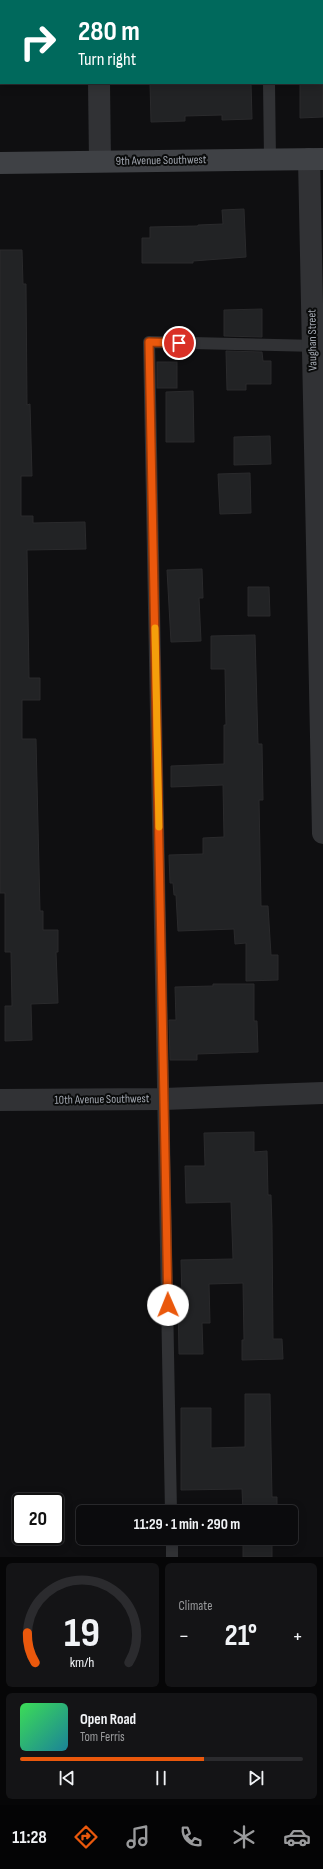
<!DOCTYPE html>
<meta charset="utf-8">
<style>
:root{--surface:#0b0b0d;--page:#141416;--text:#f1f3f6;--muted:#9a9b9d;--line:#2b2b2e;--accent:#ea580c}
body{margin:0;font-family:"Sofia Sans Condensed",sans-serif;background:var(--page);color:var(--text);height:100vh;display:flex;flex-direction:column;font-size:15px;white-space:nowrap}
*{box-sizing:border-box;margin:0}
p{font-size:13px;color:var(--muted)}
.icon{flex:none;width:22px;height:22px;fill:none;stroke:currentColor;stroke-width:2;stroke-linecap:round;stroke-linejoin:round}
.map{position:relative;height:1557px;overflow:hidden}
.details{display:flex;flex-direction:column;gap:6px;padding:6px;background:#060607;flex:1}
.details>*{flex:none}
.top-card{position:absolute;left:0px;top:0px;width:323px;height:84px;box-shadow:0 2px 10px #0003,0 0 0 1px var(--line);background:#00695c;color:#fff;overflow:hidden}
.speed{position:absolute;left:12px;top:1493px;display:flex;gap:8px;font-size:20px;font-weight:700;text-align:center}
.speed>*{display:grid;place-content:center;width:52px;height:52px;border-radius:50%;background:var(--surface);box-shadow:0 2px 10px #0003,0 0 0 1px var(--line);line-height:1}
.speed .limit{border:2px solid #111;border-radius:6px;background:#fff;color:#111}
.pin{position:absolute;display:grid;place-items:center;width:34px;height:34px;color:#fff;margin:-17px;border:2px solid #fff;border-radius:50%;box-shadow:0 1px 4px #0007}
.me{position:absolute;width:44px;margin:-22px;rotate:359deg;stroke-linejoin:round;filter:drop-shadow(0 0 3px #0008)}
.turn{display:flex;align-items:center;gap:14px;height:84px;padding:0 12px;font-size:18px}
.turn .icon{width:52px;height:52px;stroke-width:2.5}
.turn b{display:block;font-size:28px;line-height:34px}
.big{font-size:30px;font-weight:700;line-height:1.1}
.details .tile{flex:1;display:flex;flex-direction:column;justify-content:center;gap:6px;min-width:0;padding:0 14px;border-radius:6px;background:var(--page)}
.details .dial{align-items:center;gap:0}
.dial svg{height:104px;overflow:visible;fill:none;stroke:var(--line);stroke-width:7;stroke-linecap:round;text-anchor:middle}
.dial text{fill:var(--text);stroke:none}
.song{display:flex;align-items:center;gap:12px}
.cover{width:48px;height:48px;border-radius:6px;background:linear-gradient(135deg,hsl(130 70% 55%),hsl(190 70% 35%))}
.played{height:4px;border-radius:2px;background:linear-gradient(90deg,var(--accent) 65%,var(--line) 65%)}
.keys{display:flex;justify-content:space-around;direction:ltr}
.heat{display:flex;justify-content:space-between;align-items:center;font-size:22px;direction:ltr}
.details .tiles{flex:1;display:grid;gap:6px;grid-template-columns:1fr 1fr}
.tile:last-child{grid-column:span 2}
.trip{position:absolute;left:76px;top:1505px;width:222px;height:40px;border-radius:6px;background:var(--surface);box-shadow:0 2px 10px #0003,0 0 0 1px var(--line);font-weight:700;line-height:40px;text-align:center}
.menu{display:flex;height:64px;justify-content:space-around;align-items:center;background:#040405;color:var(--muted)}
.menu .icon{width:28px;height:28px}
.menu .selected{color:var(--accent)}
.menu b{font-size:18px;color:var(--text)}
.map>svg:first-child{display:block}
</style>
<div class="map">
<svg width="323" height="1557" viewBox="0 0 323 1557">
<rect width="100%" height="100%" fill="#0f0f11"/>
<g fill="#222325" stroke="#2a2a2c">
<path d="M150 83H251L252 119 222 120V115L185 116V121L151 122Z"/>
<path d="M300 83H323V117L300 118Z"/>
<path d="M244 209 246 257 193 261V263H142V238H150V227L198 226V225L223 224 222 210Z"/>
<path d="M0 250H22L23 284H26L27 405 30 404 32 476H21V516H33V523L85 522 86 549 27 550 29 678H40V700H22V739H36L40 911H43V930H58V952H56L58 1003 31 1004 32 1040 5 1041V1006H12L11 952H5V893H0Z"/>
<path d="M262 309V337L224 336V310Z"/>
<path d="M226 351 262 352 263 361H271V384H246V390H227Z"/>
<rect x="157" y="362" width="20" height="26"/>
<path d="M193 391 194 442H166V392Z"/>
<path d="M270 436 271 464 234 465V437Z"/>
<path d="M250 473 251 513 220 514 218 474Z"/>
<path d="M202 569 203 598H199L201 641 171 642 167 570Z"/>
<path d="M248 587H269L270 616H248Z"/>
<path d="M255 635 258 744H262L263 800H259L261 906H268L271 955H278V980L246 981V943L235 944 234 929 178 931 176 895H174L173 883H170L169 855 203 854V838L224 837 223 785 171 787V766L224 764V725H226L225 669H211V636Z"/>
<path d="M213 984H254V1021H257L258 1052 197 1054V1060H170L169 1020H176L175 987 213 986Z"/>
<path d="M254 1132V1152L267 1151 268 1195H271L272 1227 273 1339H282L283 1359 242 1360V1340H244L243 1283 209 1284 210 1323H202L203 1354H179L178 1297H182L181 1260 233 1259 231 1202 186 1203 185 1166H205L204 1133Z"/>
<path d="M245 1394H270L272 1497H277V1512H243L242 1489 181 1490V1408H211V1448L245 1447Z"/>
<path d="M243 1538H277V1543H272V1557H243Z"/>
</g>
<g fill="none" stroke-linecap="round" stroke-linejoin="round">
<g stroke="#313235" stroke-width="12">
<path d="M267 0V1"/>
<path d="M269 83 270 159"/>
<path d="M171 1512 149 342 318 346"/>
<path d="M172 1538V1557"/>
</g>
<g stroke="#313235" stroke-width="22">
<path d="M98 0V1"/>
<path d="M99 83 100 161"/>
<path d="M309 159 323 833"/>
<path d="M0 1100 164 1099 323 1093"/>
</g>
<path stroke="#3f4145" stroke-width="22" d="M0 163 323 159"/>
</g>
<g fill="none" stroke-linecap="round" stroke-linejoin="round">
<g stroke="#983908" stroke-width="10">
<path id="route" d="M168 1305 149 342 179 343"/>
</g>
<use href="#route" stroke="#ea580c" stroke-width="7"/>
<path stroke="#f59e0b" stroke-width="7" d="M155 628 159 827"/>
</g>
<g text-anchor="middle" stroke-width="4" stroke-linejoin="round" paint-order="stroke">
<g font-size="12" fill="#a2a7b0" stroke="#0a0b0b">
<text transform="translate(161 160) rotate(-1)" y="4">9th Avenue Southwest</text>
<text transform="translate(312 340) rotate(-91)" y="4">Vaughan Street</text>
<text transform="translate(102 1099) rotate(-1)" y="4">10th Avenue Southwest</text>
</g>
</g>
</svg>
<div class="speed"><div class="limit">20</div></div>
<div class="pin" style="left:179px;top:343px;background:#d93025"><svg class="icon" aria-label="arrive" viewBox="0 0 24 24"><path d="M6 21V4h12l-3 4 3 4H6"/></svg></div>
<svg class="me" style="left:168px;top:1305px" viewBox="-20 -20 40 40"><circle r="19" fill="#fff"/><path d="M0-13L10 11 0 6-10 11z" fill="#ea580c"/></svg>
<div class="trip">11:29 · 1 min · 290 m</div>
<div class="top-card">
<div class="turn"><svg class="icon" aria-label="right" viewBox="0 0 24 24"><path d="M7 20v-9h11M14 6l5 5-5 5"/></svg><div><b>280 m</b>Turn right</div></div>
</div>
</div>
<section class="details">
<div class="tiles">
<div class="tile dial"><svg viewBox="0 0 100 80">
<path d="M14 69A42 42 0 1 1 86 69"/>
<path d="M14 69A42 42 0 0 1 8 46" stroke="#ea580c"/>
<text x="50" y="56" font-size="32" font-weight="700">19</text>
<text x="50" y="72" font-size="11">km/h</text>
</svg></div>
<div class="tile"><p>Climate</p>
<div class="heat"><a>−</a><b class="big">21°</b><a>+</a></div>
</div>
<div class="tile">
<div class="song"><i class="cover"></i><div><b>Open Road</b><p>Tom Ferris</p></div></div>
<div class="played"></div>
<div class="keys"><svg class="icon" aria-label="previous" viewBox="0 0 24 24"><path d="M18 5L8 12l10 7zM5 5v14"/></svg><svg class="icon" aria-label="pause" viewBox="0 0 24 24"><path d="M8 5v14M16 5v14"/></svg><svg class="icon" aria-label="next" viewBox="0 0 24 24"><path d="M6 5l10 7-10 7zM19 5v14"/></svg></div>
</div>
</div>
</section>
<nav class="menu">
<b>11:28</b>
<svg class="icon selected" aria-label="directions" viewBox="0 0 24 24"><path d="M12 3l9 9-9 9-9-9zM9 14v-3h6M13 9l2 2-2 2"/></svg>
<svg class="icon" aria-label="music" viewBox="0 0 24 24"><path d="M9 18V5l10-2v13"/><circle cx="6" cy="18" r="3"/><circle cx="16" cy="16" r="3"/></svg>
<svg class="icon" aria-label="phone" viewBox="0 0 24 24"><path d="M5 4h4l2 5-3 2q2 4 5 5l2-3 5 2v4C11 20 4 13 5 4z"/></svg>
<svg class="icon" aria-label="climate" viewBox="0 0 24 24"><path d="M12 3v18M4 7l16 10M4 17L20 7"/></svg>
<svg class="icon" aria-label="car" viewBox="0 0 24 24"><path d="M5 17H2v-5l4-1 3-4h7l3 4 3 1v5h-3M9 17h6M6 11h13"/><circle cx="7" cy="17" r="2"/><circle cx="17" cy="17" r="2"/></svg>
</nav>
